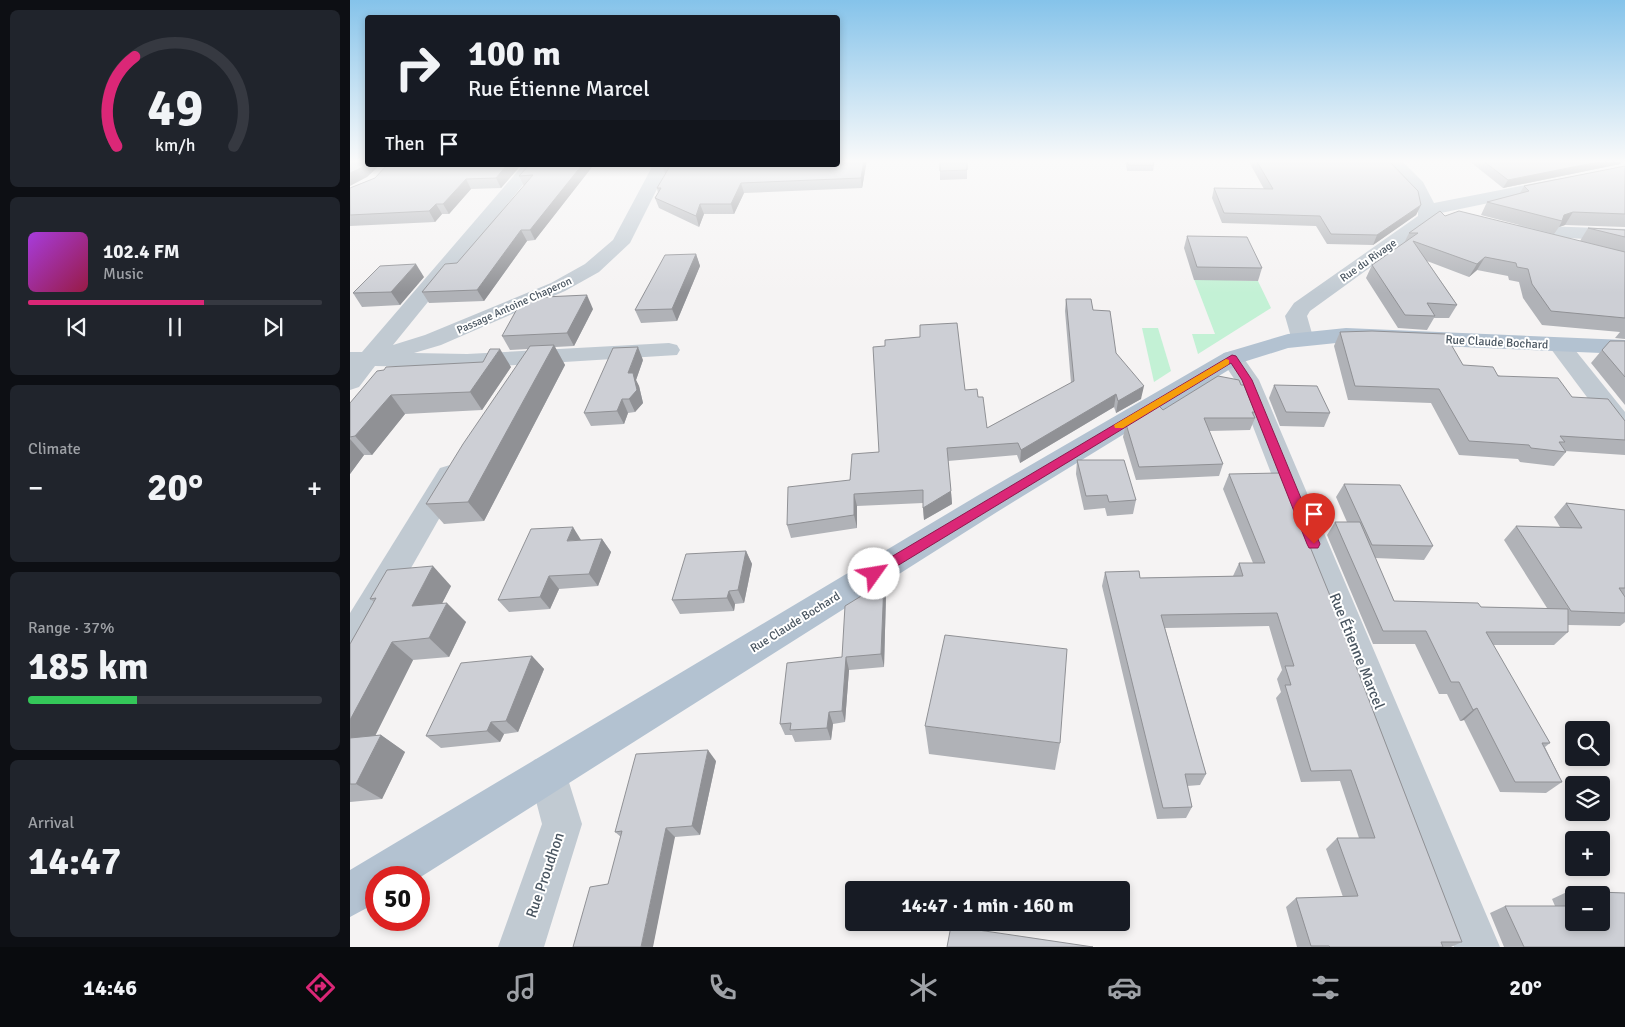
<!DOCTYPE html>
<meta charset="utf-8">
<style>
:root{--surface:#171b24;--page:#20242c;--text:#f1f3f6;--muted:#9ea1a6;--line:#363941;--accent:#db2777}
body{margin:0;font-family:Signika,sans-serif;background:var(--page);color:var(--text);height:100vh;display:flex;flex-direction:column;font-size:19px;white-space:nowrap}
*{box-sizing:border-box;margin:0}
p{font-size:16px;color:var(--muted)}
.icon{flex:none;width:28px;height:28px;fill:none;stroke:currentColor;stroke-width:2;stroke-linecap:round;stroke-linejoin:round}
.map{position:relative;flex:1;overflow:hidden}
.drawer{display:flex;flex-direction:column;gap:10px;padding:10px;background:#0d0f14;width:350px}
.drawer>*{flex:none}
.banner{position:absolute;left:15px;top:15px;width:475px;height:152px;border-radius:5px;box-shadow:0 2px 8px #0003;background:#171b24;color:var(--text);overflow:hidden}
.tools{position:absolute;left:1215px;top:721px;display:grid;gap:10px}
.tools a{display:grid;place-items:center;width:45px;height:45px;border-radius:5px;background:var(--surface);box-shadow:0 2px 8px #0003;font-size:25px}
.speed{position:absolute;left:15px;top:866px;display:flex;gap:10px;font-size:25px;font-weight:700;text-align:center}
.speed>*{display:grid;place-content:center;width:65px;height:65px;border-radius:50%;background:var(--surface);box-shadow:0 2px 8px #0003;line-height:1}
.speed .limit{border:8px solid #d22;background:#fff;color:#111}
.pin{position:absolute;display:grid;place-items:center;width:42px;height:42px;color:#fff;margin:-51px -21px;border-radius:50% 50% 50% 0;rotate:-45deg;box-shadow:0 0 5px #0007}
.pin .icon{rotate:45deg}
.me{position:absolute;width:55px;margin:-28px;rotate:58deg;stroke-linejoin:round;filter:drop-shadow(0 0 4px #0008)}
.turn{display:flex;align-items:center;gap:18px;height:105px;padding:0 20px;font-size:22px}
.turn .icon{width:65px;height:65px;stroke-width:2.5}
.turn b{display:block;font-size:35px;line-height:42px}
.then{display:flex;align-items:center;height:48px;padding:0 20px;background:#0003;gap:10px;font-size:19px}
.big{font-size:38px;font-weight:700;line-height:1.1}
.drawer .card{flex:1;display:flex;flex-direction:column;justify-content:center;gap:8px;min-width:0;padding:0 18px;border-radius:8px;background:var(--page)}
.drawer .dial{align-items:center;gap:0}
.dial svg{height:130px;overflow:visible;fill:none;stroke:var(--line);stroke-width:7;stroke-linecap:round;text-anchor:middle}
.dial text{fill:var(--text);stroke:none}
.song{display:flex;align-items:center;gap:15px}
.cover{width:60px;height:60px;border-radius:8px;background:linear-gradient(135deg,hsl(280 70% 55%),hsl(340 70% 35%))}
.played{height:5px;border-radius:2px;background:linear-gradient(90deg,var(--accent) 60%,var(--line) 60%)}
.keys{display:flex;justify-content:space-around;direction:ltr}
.heat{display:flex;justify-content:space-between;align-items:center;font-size:28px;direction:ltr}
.charge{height:8px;border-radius:4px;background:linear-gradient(90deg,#34c759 37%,var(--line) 0)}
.trip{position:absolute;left:495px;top:881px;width:285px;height:50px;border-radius:5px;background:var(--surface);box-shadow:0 2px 8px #0003;font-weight:700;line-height:50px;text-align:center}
.dock{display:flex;height:80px;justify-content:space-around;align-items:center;background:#090b0e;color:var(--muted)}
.dock .icon{width:35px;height:35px}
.dock .on{color:var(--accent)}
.dock b{font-size:22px;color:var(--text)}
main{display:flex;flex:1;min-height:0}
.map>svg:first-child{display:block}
</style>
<main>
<section class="drawer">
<div class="card dial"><svg viewBox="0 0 100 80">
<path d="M14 69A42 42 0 1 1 86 69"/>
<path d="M14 69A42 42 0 0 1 25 14" stroke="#db2777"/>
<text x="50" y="56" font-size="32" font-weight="700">49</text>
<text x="50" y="72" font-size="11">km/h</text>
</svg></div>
<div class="card">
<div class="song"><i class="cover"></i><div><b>102.4 FM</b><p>Music</p></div></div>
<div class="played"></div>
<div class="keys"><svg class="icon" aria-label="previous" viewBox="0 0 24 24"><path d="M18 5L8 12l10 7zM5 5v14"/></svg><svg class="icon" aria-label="pause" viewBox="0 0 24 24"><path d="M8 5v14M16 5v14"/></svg><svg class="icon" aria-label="next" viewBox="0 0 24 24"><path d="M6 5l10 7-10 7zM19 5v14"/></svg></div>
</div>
<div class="card"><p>Climate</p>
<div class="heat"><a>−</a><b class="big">20°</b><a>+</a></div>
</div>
<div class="card"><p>Range · 37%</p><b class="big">185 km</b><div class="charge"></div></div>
<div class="card"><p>Arrival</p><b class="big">14:47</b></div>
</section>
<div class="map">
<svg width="1275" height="947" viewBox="0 0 1275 947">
<rect width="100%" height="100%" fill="#f5f3f3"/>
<g fill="#c3f1d5">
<path d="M844 279 908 281 921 308 848 354 842 334H865Z"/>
<path d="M792 328H808L821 371 804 382Z"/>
</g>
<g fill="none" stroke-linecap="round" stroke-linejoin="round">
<g fill="#c1cad2" fill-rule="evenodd">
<path d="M1034 160H1051L1073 182 1084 203 1206 179 1212 180 1214 184 1212 188 1206 189 1086 214 1083 222 960 311 957 316 963 337 960 342 952 344 944 342 941 337 935 316 944 303 1068 216C1069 190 1048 179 1034 160Z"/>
<path d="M173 165H189L43 345 75 335 201 283 235 264 263 240 303 165H319L280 243 249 272 215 291 91 345 64 353 117 354 319 343 327 345 330 350 327 355 117 368 25 366 9 387 0 390V352H12Z"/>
<path d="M1167 225 1275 229V241L1161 235 1158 231 1161 227Z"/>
<path d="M1209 338 1217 340 1275 412V439L1266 436 1198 345 1201 340Z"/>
<path d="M882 351 890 353 909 380 1150 947H1104L885 380 870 358 874 353Z"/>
<path d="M100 465 110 468 114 475 12 654 0 658V613L90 468Z"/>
<path d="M198 755 212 760 232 824 194 947H148L192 824 179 774 184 760Z"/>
</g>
<path fill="#b3c2d1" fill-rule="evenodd" d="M996 328 1275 340V354L996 342 938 348 890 363 647 512 69 878H26V903L0 917V870L627 496 874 353 938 334Z"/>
</g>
<g fill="#b0b2b7" fill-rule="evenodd">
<path d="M488 160H517L512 188 394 193 384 214H354L349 227 309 208 305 198 308 193 307 188 315 174 313 166Z"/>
<path d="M617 160V179L590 180V171Z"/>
<path d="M775 160H803L804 165 803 171H777Z"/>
<path d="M898 160H1038L1071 205 1066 215 1023 245 977 244 966 226 872 223 862 198 864 188 914 189Z"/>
<path d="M1118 160H1273L1270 164 1153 188Z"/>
<path d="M37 165H171L151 188 121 189 99 214H92L85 222 0 226V188L25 178Z"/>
<path d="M179 165H241L242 167 185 240 177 241 134 301 79 303 72 292 107 263 174 186 169 176Z"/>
<path d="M1275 166V227L1215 225 1209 227 1204 234 1131 215 1137 202 1170 193 1174 186Z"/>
<path d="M1095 216 1230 241 1238 228 1275 230V339L1265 338 1270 332 1192 325 1173 298 1169 282 1159 280 1158 276 1127 270 1119 277 1077 261 1107 305 1099 318H1084L1077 330 1048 328 1016 278 1022 265 1054 243 1059 233Z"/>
<path d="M837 236 912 268 908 281 844 280 834 248Z"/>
<path d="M346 254 350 266 327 321 291 323 285 310Z"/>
<path d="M74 277 50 305 12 307 3 293Z"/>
<path d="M716 299 743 310 791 399 766 413 764 407 670 463 667 455 598 461 602 504 574 520 573 503 507 506V528L441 538 437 525 500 480 529 452 615 390 628 397 637 428 721 383 715 311Z"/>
<path d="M243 309 224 346 205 347 215 365 134 521 94 524 76 504 178 349 160 350 152 336Z"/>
<path d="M990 332 1113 365 1222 397 1275 421V455L1215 451 1216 452 1204 466 1170 462 1168 459 1109 455 1081 403 998 400 984 346Z"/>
<path d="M1275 341V405L1241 363 1252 350Z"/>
<path d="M293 360 286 380 289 386 293 403 285 412 278 413 274 424 241 426 234 413Z"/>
<path d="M133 362 161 367 132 410 55 414 22 455H14L0 474V403Z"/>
<path d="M924 385 980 413 974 427 930 426 919 398Z"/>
<path d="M813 410 905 412 904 415 905 418 900 430 859 431 873 464 869 476 786 480 773 437 776 424Z"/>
<path d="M727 460 786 500 783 514 757 516 755 508 734 510 726 474Z"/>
<path d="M879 474 994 630 993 632 1112 942 1101 947H947L936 907 946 898 993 897 976 849 987 838H1009L990 781 951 782 926 698 931 692 927 679 932 670 919 626 815 628 856 774 850 785 837 786 842 807 836 818 807 819 752 586 755 572 790 578 883 576 889 563H903L873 489Z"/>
<path d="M994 484 1083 546 1074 560 1025 558 1044 601 1131 607 1197 608 1154 540 1166 526 1210 527 1204 517 1216 503 1275 510V622L1270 626 1218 625V632L1204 645H1143L1200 743 1195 747 1212 782 1196 793 1150 792 1114 720 1110 721 1097 694H1089L1065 644H1023L977 535 985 522H997L986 497Z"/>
<path d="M252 539 261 552 248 586 209 589 200 609 159 612 148 600 231 540Z"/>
<path d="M396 551 402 564 394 603 385 604 384 611 330 614 322 600Z"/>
<path d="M101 586 92 603 116 622 99 657 63 660 25 736 31 735 55 752 32 799 0 802V644L24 602 20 599Z"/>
<path d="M536 595 534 667 499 670 495 722 483 724 481 740 445 742 442 735H435L430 724 492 657Z"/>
<path d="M182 656 194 669 168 732 154 734 150 742 91 748 76 736Z"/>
<path d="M575 726 710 743 705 770 579 754Z"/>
<path d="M366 761 350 835 325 837 258 884 271 837 265 832Z"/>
<path d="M1219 891 1275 893V947H1154L1140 913 1155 906H1205L1202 899ZM1224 895H1251V922H1224Z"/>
</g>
<g fill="#909195">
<path d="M514 160H517L512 188 511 178Z"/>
<path d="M1258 160H1273L1270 164 1153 188 1158 180Z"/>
<path d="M18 161V165H30L17 177 0 186V173Z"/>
<path d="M157 165H171L151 188 146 178Z"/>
<path d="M230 165H241L242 167 185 240 180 230Z"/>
<path d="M116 179 121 189 99 214 93 204Z"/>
<path d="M391 183 394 193 384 214 381 204Z"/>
<path d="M86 204 92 214 85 222 79 211Z"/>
<path d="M350 204 354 214 349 227 346 216Z"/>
<path d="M1071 205 1066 215 1023 245 1027 235Z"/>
<path d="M1223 212 1215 225 1209 227 1212 221 1214 215Z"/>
<path d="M171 230 177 241 134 301 127 290Z"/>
<path d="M346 254 350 266 327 321 322 309Z"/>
<path d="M1135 257 1127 270 1119 277 1127 264Z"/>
<path d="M66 264 74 277 50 305 41 292Z"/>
<path d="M237 295 243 309 224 346 217 333Z"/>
<path d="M204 345 215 365 134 521 118 502Z"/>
<path d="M288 347 293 360 286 380 289 386 293 403 285 412 279 399 278 373Z"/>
<path d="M150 349 161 367 132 410 120 392Z"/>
<path d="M794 386 791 399 766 413 768 401Z"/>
<path d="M766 394 764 407 670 463 671 450Z"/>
<path d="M41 395 55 414 22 455 5 436Z"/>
<path d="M272 399 278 413 274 424 267 411Z"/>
<path d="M0 439 14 455 0 474Z"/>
<path d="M601 491 602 504 574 520 573 508Z"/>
<path d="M504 494 507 506V528L504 515Z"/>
<path d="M223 527 231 540 217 541Z"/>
<path d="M252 539 261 552 248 586 239 574Z"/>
<path d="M396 551 402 564 394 603 388 590Z"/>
<path d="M83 566 101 586 81 625 62 606Z"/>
<path d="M199 576 209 589 200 609 190 597Z"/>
<path d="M534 582 536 595 534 667 531 654Z"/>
<path d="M379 591 385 604 384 611 377 598Z"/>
<path d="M97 603 116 622 99 657 79 638Z"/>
<path d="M42 642 63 660 15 756 0 746V720Z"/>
<path d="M182 656 194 669 168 732 156 721Z"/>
<path d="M496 657 499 670 495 722 492 711Z"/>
<path d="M1127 708 1114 720 1110 721 1123 710Z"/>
<path d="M479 712 483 724 481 740 477 728Z"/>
<path d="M141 722 154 734 150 742 137 731Z"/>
<path d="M31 735 55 752 32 799 6 784Z"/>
<path d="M358 750 366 761 350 835 342 826Z"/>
<path d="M316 828 325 837 303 947H291Z"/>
</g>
<g fill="#cdcfd5" stroke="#909195">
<path d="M0 160H18V161L11 168 0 173Z"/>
<path d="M488 160H514L511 178 391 183 381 204H350L346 216 305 198 311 188H307L320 166H313V165H488Z"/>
<path d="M590 160H617V170L590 171Z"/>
<path d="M777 160H803L804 165H778Z"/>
<path d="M906 160H1038L1068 191 1071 205 1027 235 981 234 970 216 874 213 864 188 923 189Z"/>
<path d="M1132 160H1258L1158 180Z"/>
<path d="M37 165H157L146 178 116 179 93 204H86L79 211 0 215V188L25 178Z"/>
<path d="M179 165H232L180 230H171L127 290 72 292 95 264 107 263 183 175 169 176Z"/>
<path d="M1275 166V214L1223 212 1214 215 1212 221 1137 202 1179 191 1174 186Z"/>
<path d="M1090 211 1095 216 1109 211 1275 252V318L1201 311 1182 284 1178 269 1167 267 1166 263 1135 257 1127 264 1063 241 1107 305 1077 303 1085 316 1055 315 1022 265 1068 233H1059Z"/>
<path d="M1238 228 1275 230V237Z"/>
<path d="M837 236 897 237 912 268 847 267Z"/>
<path d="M346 254 322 309 285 310 315 255Z"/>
<path d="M66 264 41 292 3 293 30 266Z"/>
<path d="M237 295 217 333 152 336 173 298Z"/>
<path d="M716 299H741L743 310 760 311 766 353 794 386 768 401 766 394 671 450 668 443 597 448 601 491 573 508V490L504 494V515L437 525 438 487 500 480 502 454 529 452 523 347 535 346V340L570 337V325L607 323 615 390 627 389 628 397H633L637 428 724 381Z"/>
<path d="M1022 331 1095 334 1113 365 1143 367 1148 376 1208 378 1222 397 1258 399 1275 421V440L1210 436 1215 442H1209L1216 452 1181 448 1179 445 1119 441 1089 389 1005 386 990 332Z"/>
<path d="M1260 341H1275V377L1252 350Z"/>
<path d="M204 345 118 502 76 504 113 444 180 346Z"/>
<path d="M288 347 278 373H283L287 390 279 399H272L267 411 234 413 263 348Z"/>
<path d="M140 349H150L120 392 41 395 5 436 0 437V403L27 371 34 370 36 367 133 362Z"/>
<path d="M868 376 889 380 891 385H894L905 412H902L905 418H854L873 464 789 467 776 424 808 405 813 410Z"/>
<path d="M924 385 967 386 980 413 936 412Z"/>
<path d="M727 460H774L786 500 759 502 757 495 736 496Z"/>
<path d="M930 473 994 630H992L1112 942H1091L1093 947H980L979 946H961L946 898 1008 896 987 838H1025L1001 770 961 771 935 685H941L935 666H944L927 613 811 615 856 774H835L842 807 813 808 755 572 789 571 790 578 893 576 889 563H915L879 474Z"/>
<path d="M994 484 1050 485 1083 546 1022 545Z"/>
<path d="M1216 503 1275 510V588H1269L1275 597V613L1221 611 1166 526 1232 528Z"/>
<path d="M985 522H1010L1044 601 1128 603 1131 607 1218 609V632H1136L1200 743H1192L1212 782H1165L1127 708 1123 710 1109 682H1101L1076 631H1033Z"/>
<path d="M223 527 217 541 252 539 239 574 199 576 190 597 148 600 181 529Z"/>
<path d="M396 551 388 590 379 591 377 598 322 600 336 554Z"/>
<path d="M83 566 62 606 97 603 79 638 42 642 0 720V644L26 598 20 599 37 570Z"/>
<path d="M534 582 531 654 496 657 492 711 479 712 477 728 440 730 441 723 430 724 437 663 492 657 495 606Z"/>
<path d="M595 635 717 649 710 743 575 726Z"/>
<path d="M182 656 156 721 141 722 137 731 76 736 111 663Z"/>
<path d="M31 735 6 784H0V738Z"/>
<path d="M358 750 342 826 316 828 291 947H223L240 887 258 884 272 831 265 832 286 754Z"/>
<path d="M1219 891 1275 893V947H1174L1155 906H1224V922H1251V895H1224V900Z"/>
<path d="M601 926 743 947H597Z"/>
</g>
<linearGradient id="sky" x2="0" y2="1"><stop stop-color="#85c3ea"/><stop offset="0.55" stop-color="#fafafa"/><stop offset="1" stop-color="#fafafa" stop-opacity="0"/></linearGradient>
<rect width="1275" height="293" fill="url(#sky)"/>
<path fill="#db2777" stroke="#8e194d" d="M882 355 886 356 902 380 970 544 968 548H959L957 544 892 380 881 363 529 577 524 579 519 577 518 574 519 570Z"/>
<path fill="#f59e0b" d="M876 359 879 360V364L773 428H765L764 425Z"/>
<g text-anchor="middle" stroke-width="4" stroke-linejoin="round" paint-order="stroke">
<g font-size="11" fill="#4a5661" stroke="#fff">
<text transform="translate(1018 260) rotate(-35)" y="4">Rue du Rivage</text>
<text transform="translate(164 305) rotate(-24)" y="4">Passage Antoine Chaperon</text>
</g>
<g font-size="12" fill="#4a5661" stroke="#fff">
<text transform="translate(1147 342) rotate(3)" y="4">Rue Claude Bochard</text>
<text transform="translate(445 622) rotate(-32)" y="4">Rue Claude Bochard</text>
</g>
<g font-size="15" fill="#4a5661" stroke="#fff">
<text transform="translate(1007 651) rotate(68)" y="5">Rue Étienne Marcel</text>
<text transform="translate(195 875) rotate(-71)" y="5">Rue Proudhon</text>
</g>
</g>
</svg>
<div class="tools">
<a><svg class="icon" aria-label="search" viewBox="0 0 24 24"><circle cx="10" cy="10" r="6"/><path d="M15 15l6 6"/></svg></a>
<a><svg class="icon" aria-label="layers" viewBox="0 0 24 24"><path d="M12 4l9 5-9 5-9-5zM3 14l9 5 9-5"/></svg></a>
<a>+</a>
<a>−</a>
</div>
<div class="speed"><div class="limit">50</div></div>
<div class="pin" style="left:964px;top:544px;background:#d93025"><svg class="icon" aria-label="arrive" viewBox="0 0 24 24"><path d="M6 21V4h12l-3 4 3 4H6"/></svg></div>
<svg class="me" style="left:524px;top:574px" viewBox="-20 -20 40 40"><circle r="19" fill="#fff"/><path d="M0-13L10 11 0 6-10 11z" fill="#db2777"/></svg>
<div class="trip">14:47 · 1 min · 160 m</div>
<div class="banner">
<div class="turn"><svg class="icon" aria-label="right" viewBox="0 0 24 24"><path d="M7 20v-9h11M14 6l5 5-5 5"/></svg><div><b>100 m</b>Rue Étienne Marcel</div></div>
<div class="then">Then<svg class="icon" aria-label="arrive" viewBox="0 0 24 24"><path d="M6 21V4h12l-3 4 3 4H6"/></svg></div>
</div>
</div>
</main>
<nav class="dock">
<b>14:46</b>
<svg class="icon on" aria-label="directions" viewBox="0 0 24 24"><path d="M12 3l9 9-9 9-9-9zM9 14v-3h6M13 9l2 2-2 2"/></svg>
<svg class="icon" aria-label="music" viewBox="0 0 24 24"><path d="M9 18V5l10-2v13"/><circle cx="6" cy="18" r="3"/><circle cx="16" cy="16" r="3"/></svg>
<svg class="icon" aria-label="phone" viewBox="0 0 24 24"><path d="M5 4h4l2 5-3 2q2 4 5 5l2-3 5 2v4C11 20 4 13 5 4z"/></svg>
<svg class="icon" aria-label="climate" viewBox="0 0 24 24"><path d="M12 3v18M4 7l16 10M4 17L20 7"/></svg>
<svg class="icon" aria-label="car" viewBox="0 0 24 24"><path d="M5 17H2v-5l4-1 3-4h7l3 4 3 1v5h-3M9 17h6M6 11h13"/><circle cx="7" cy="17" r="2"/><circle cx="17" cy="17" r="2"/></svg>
<svg class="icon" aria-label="filters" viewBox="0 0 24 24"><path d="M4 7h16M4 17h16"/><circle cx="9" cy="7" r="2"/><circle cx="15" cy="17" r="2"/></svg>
<b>20°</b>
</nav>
